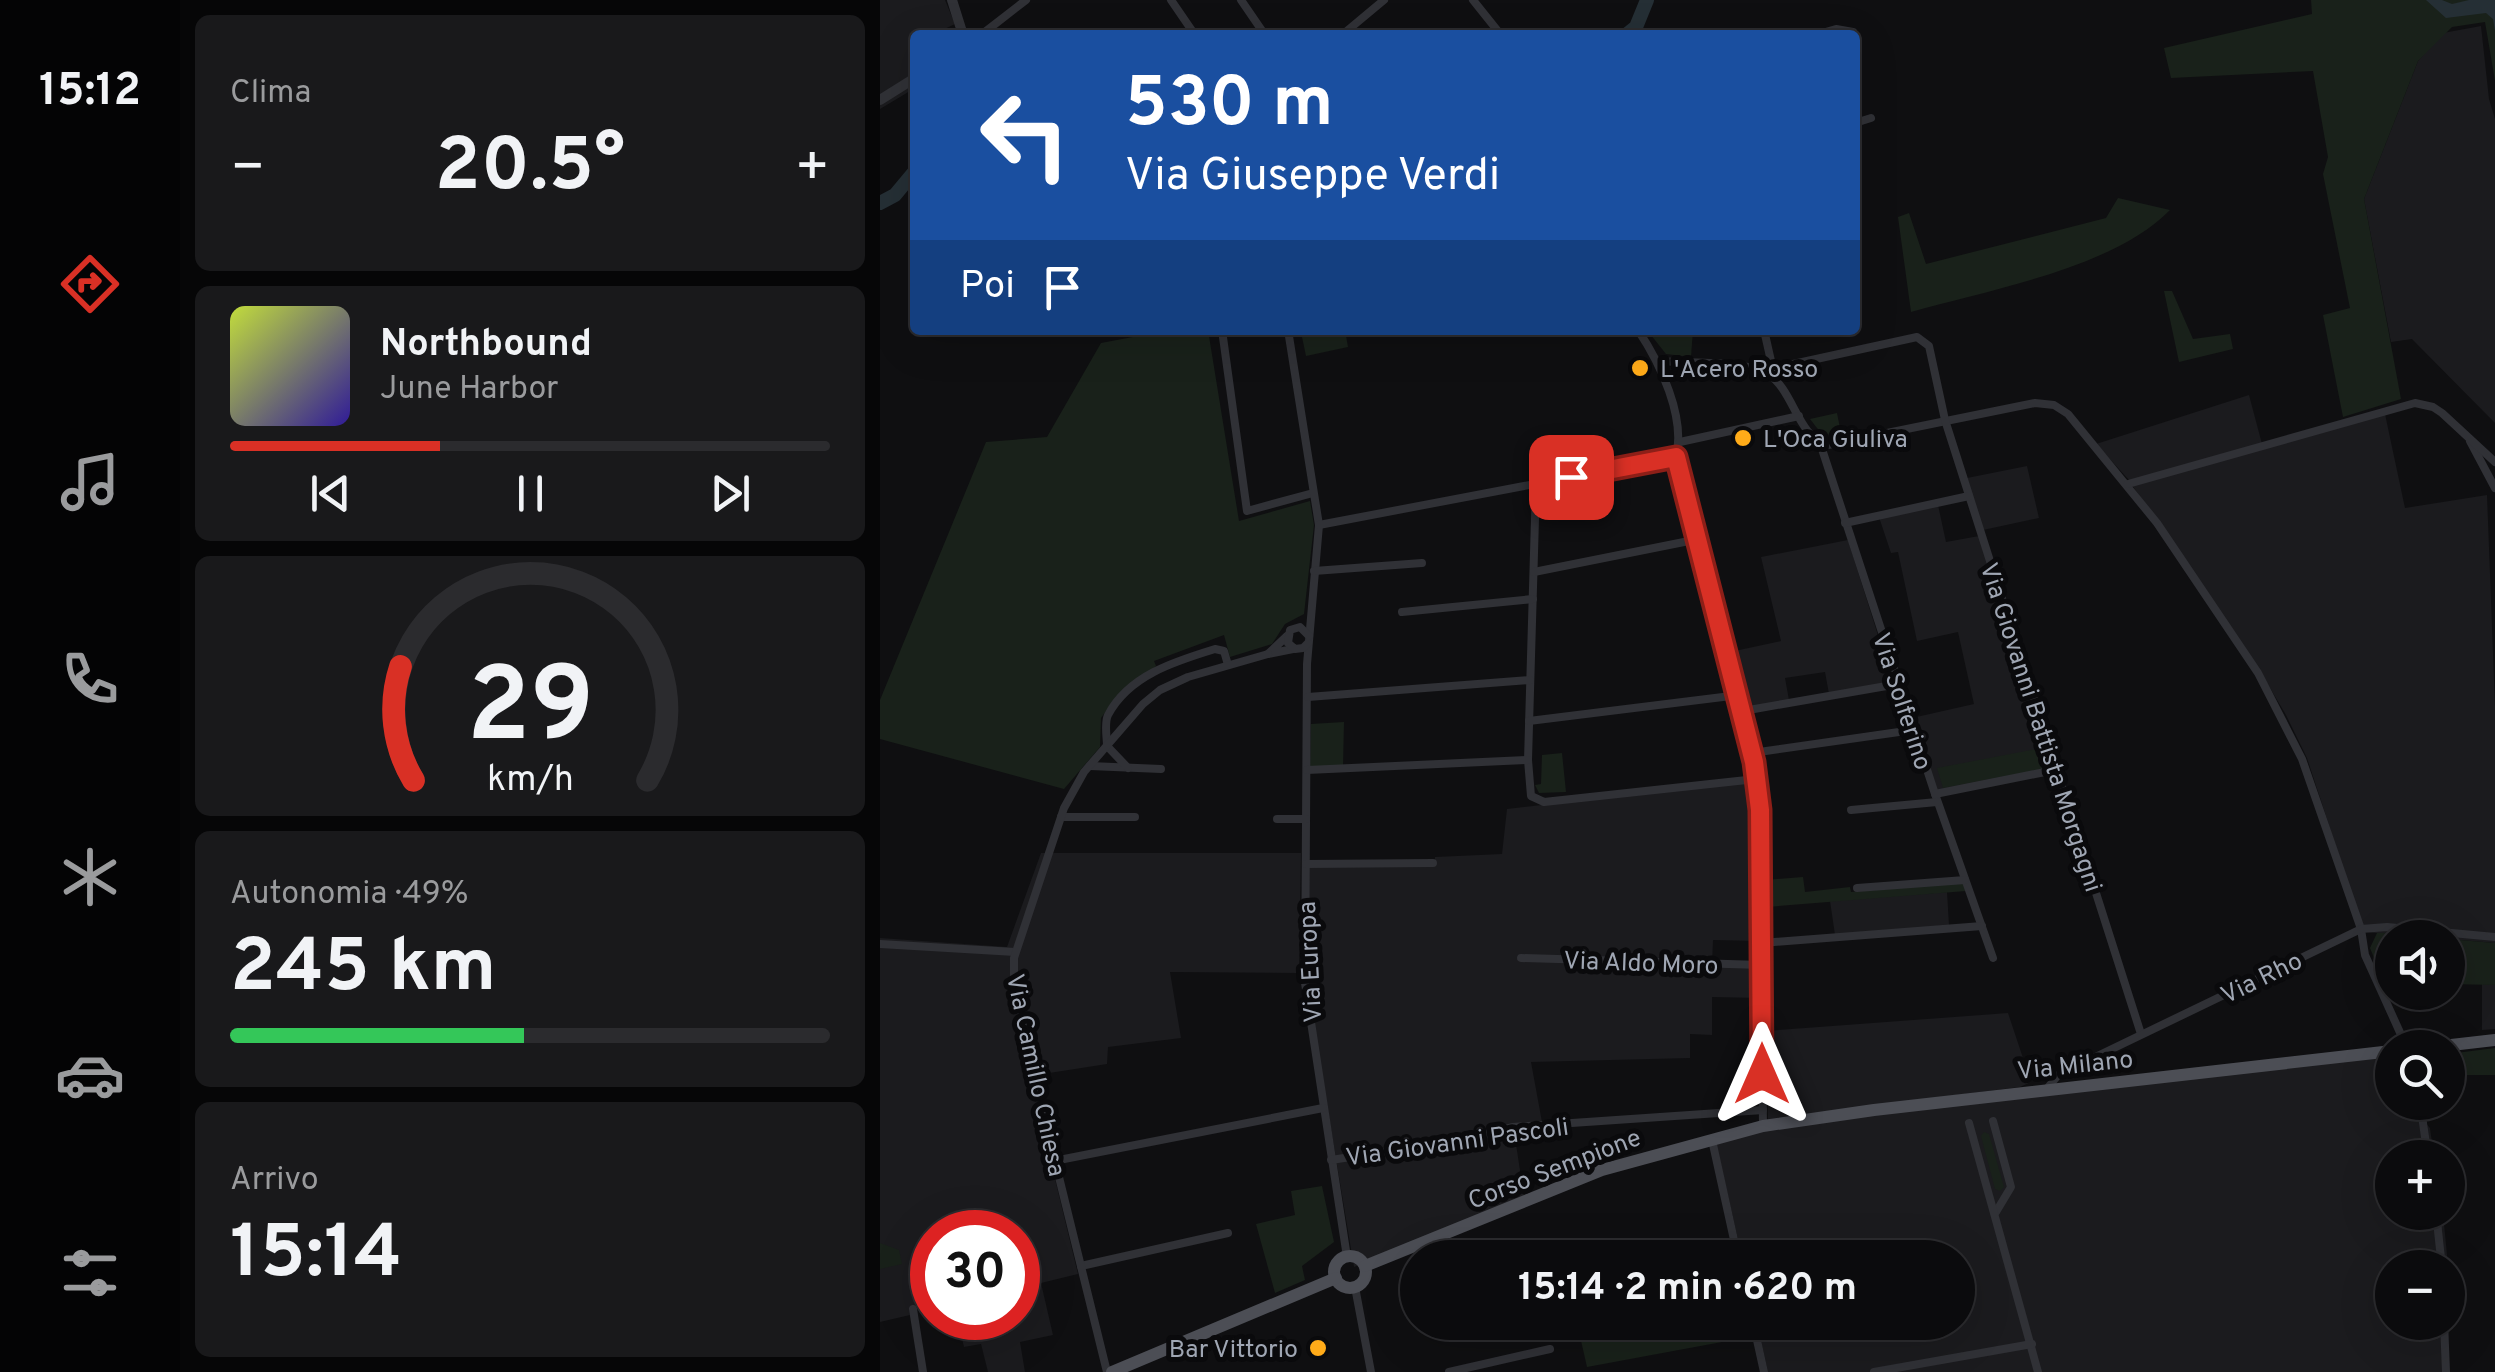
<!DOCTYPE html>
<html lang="it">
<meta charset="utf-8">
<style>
:root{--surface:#0b0b0d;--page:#19191b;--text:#f1f3f6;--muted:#9a9b9d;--line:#2b2b2e;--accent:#d93025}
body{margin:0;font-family:Overpass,sans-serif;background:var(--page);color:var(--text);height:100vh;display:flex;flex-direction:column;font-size:38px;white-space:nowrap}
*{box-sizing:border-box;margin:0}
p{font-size:32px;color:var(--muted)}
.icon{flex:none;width:55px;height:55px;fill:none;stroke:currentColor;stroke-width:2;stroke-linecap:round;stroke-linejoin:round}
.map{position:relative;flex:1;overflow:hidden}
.side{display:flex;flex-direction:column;gap:15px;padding:15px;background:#060607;width:700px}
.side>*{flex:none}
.hud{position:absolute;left:30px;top:30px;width:950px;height:305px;border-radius:10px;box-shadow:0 10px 40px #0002,0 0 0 2px var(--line);background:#1a4fa0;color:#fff;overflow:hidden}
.controls{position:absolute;left:1495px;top:920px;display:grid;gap:20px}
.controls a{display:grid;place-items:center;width:90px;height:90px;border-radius:50%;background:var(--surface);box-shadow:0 10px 40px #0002,0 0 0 2px var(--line);font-size:50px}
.speed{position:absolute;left:30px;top:1210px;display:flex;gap:20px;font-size:50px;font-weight:700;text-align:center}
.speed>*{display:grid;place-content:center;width:130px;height:130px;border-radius:50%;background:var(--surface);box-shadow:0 10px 40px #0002,0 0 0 2px var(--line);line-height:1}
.speed .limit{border:15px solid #d22;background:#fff;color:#111}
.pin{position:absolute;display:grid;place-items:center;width:85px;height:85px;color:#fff;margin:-42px;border-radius:20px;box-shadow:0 5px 15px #0006}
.me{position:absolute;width:110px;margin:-55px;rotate:0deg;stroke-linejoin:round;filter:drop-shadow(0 0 8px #0008)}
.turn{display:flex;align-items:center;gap:35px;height:210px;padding:0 50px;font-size:45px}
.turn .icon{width:130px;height:130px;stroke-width:2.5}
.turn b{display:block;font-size:70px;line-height:85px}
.then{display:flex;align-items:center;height:95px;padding:0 50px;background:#0003;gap:20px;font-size:38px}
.big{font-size:75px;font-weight:700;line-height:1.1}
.side .widget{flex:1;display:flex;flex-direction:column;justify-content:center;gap:15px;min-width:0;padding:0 35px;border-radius:15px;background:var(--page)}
.side .dial{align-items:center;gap:0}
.dial svg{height:260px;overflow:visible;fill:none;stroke:var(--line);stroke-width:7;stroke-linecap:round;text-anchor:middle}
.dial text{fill:var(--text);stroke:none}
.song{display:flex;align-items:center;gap:30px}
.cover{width:120px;height:120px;border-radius:15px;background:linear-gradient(135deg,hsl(70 70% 55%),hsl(250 70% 35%))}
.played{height:10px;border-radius:5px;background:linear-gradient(90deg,var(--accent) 35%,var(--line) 35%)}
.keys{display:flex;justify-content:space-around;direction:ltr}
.heat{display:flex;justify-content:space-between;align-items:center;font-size:55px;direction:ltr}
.charge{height:15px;border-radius:8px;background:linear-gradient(90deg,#34c759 49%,var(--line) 0)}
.trip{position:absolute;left:520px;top:1240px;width:575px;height:100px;border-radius:50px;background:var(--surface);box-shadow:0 10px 40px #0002,0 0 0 2px var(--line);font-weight:700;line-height:100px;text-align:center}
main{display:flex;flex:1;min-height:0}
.tabs{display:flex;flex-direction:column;width:180px;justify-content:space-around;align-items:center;background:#040405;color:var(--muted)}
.tabs .icon{width:70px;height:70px}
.tabs .selected{color:var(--accent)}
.tabs b{font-size:45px;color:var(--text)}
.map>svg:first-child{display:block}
</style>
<main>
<nav class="tabs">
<b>15:12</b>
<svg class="icon selected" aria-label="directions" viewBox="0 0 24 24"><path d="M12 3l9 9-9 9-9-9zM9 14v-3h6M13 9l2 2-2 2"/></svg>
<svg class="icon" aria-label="music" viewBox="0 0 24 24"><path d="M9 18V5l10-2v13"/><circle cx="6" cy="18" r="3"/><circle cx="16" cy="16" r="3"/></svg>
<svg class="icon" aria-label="phone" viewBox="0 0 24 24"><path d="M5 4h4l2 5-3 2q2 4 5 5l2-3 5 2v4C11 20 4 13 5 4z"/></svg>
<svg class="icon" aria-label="climate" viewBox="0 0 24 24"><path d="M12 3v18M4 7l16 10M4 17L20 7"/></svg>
<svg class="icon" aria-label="car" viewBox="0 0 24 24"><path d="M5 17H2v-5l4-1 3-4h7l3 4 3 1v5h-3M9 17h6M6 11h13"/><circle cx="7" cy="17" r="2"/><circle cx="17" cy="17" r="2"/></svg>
<svg class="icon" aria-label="filters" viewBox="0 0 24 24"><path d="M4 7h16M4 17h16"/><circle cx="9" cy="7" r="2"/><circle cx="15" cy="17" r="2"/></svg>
</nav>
<section class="side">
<div class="widget"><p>Clima</p>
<div class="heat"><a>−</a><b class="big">20.5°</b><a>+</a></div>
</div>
<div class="widget">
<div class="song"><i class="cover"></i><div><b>Northbound</b><p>June Harbor</p></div></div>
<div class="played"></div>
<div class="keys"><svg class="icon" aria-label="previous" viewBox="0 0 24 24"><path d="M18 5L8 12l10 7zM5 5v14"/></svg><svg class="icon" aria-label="pause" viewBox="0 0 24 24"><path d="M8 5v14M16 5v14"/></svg><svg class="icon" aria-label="next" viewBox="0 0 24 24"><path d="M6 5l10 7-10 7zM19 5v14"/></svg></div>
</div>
<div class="widget dial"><svg viewBox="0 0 100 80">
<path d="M14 69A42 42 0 1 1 86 69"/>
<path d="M14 69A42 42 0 0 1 10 34" stroke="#d93025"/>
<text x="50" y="56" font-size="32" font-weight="700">29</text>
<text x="50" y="72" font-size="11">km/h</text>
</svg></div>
<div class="widget"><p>Autonomia · 49%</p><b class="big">245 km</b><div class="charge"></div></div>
<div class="widget"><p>Arrivo</p><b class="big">15:14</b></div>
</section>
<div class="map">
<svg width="1615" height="1372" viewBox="0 0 1615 1372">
<rect width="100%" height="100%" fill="#0f0f11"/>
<g fill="#1b1b1e" fill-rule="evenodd">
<path d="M0 0H65L75 24 52 35H35V88L0 109Z"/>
<path d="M1601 26 1609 99 1615 119V423L1532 339 1511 342 1484 199 1538 61 1563 33Z"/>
<path d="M1369 395 1382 444 1250 481 1216 444Z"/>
<path d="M1505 414 1525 508 1607 495 1615 706V943L1484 932 1427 758 1406 715 1380 671 1252 485Z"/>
<path d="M1147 466 1159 518 1103 530 1087 478Z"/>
<path d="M1058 505 1066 542 1099 536 1172 769 1056 792 1032 718 1094 704 1078 632 1037 641 1018 552 1011 553 999 517Z"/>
<path d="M968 540 1013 683 949 694 945 672 905 678 909 700 865 708 850 652 901 641 881 557Z"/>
<path d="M874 781 879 941 833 940 832 965 880 967V998L832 997V1035L810 1034V1058L651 1062 662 1122 633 1124 644 1197 474 1267 427 984 428 867 555 866V857L622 854 627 809Z"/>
<path d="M161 853H421L419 973 290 972 301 1038 228 1047 227 1064 150 1076 198 1274 161 1283 173 1335 140 1342 145 1372H108L101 1344 84 1347 77 1318H138V1232H52V1301L29 1307 30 1315 0 1322V938L127 947Z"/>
<path d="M1067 892 1069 925 955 935 950 901Z"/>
<path d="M1602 984 1615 985V1029L1602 1030Z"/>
<path d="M1128 1013 1151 1082 1140 1087 888 1119 886 1031Z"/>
<path d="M1501 1057 1512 1084V1102L1528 1103 1550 1128 1554 1157 1512 1158V1212L1563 1213 1572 1307 1568 1308 1569 1372H888L877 1323 1078 1322V1258L862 1257 835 1139 884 1127ZM1512 1268H1568V1322H1512Z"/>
</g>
<g fill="#19211a">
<path d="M1431 0H1615V81L1605 22 1572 27 1538 61 1484 199 1521 399 1463 417 1443 315 1470 308 1443 174 1448 157 1433 71 1291 78 1284 48 1432 14Z"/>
<path d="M1238 198 1290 210C1234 268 1108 290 1031 312L1018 217 1029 213 1046 264 1226 218Z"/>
<path d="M1284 291H1292L1313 339 1350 334 1353 349 1299 362Z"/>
<path d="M290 330H328L359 521 430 501 434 525 424 614 405 624 392 644 350 657 344 635 274 661 276 666 234 700 221 718 220 747 184 789 0 739V700L106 442 167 437 221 343Z"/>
<path d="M465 330 468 347 426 356 422 337Z"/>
<path d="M767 330H785L786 333 813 330 811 357 786 354Z"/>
<path d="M957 413 962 438C946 441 939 431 930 419Z"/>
<path d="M464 722 463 767 430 768 431 724Z"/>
<path d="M1162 748 1168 768 1063 788 1057 768Z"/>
<path d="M682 753 686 792 659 793 655 785 661 784 662 755Z"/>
<path d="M923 877 925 892 970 887 971 892 1083 883 1086 891 886 907 885 880Z"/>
<path d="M1497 933H1503L1555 937 1512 938V983L1504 982 1490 948Z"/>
<path d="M1568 939 1615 943V985L1568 984Z"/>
<path d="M1615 1048V1075H1568V1054Z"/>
<path d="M1104 1132 1109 1134 1124 1187 1120 1191 1115 1189 1101 1136Z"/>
<path d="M442 1186 454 1242 422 1266 425 1280 395 1293 376 1224 415 1215 411 1191Z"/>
<path d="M0 1243 19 1250 22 1264 0 1269Z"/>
<path d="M697 1323H866L869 1337 707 1367Z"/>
</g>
<path fill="#252f35" d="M1546 0H1562L1572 4 1589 0H1615V31L1613 19 1606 13 1566 18Z"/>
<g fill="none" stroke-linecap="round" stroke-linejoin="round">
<g stroke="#252f35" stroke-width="14">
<path d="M746 35 756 27 767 0"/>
<path d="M0 203 15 195 35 171"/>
</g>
<g stroke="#303136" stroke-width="8">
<path d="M291 0 315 35"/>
<path d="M361 0 385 35"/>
<path d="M593 0 621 35"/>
<path d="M101 35 146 0"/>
<path d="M462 35 504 0"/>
<path d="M935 35 956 29 973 32"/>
<path d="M975 123 991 118"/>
<path d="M342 330 367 511 433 493"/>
<path d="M408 330 439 525 427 664 425 983 467 1257"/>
<path d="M758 330C780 363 806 417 796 457L874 762 879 804 883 1126"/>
<path d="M884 330 891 361 890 375"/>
<path d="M778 361C806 363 865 360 888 374 914 390 917 437 948 445L1155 403 1174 405 1188 414 1277 523 1378 673 1422 759 1481 929 1485 955 1527 1048"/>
<path d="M890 375 904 366 1037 337 1049 346 1065 420 1261 1034"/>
<path d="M1590 441 1615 488"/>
<path d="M800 442 919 416"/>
<path d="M940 443 1055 794 1113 958"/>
<path d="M656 484 648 760 651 796 664 802 876 779"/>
<path d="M1248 484 1535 403 1553 407 1562 413 1615 462"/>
<path d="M965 523 1089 496"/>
<path d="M439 525 796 457"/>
<path d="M434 571 542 563"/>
<path d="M654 572 819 539"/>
<path d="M522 612 653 599"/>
<path d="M407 636 388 654 413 649"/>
<path d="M428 643 423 648 415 649 408 643 410 630 420 627 429 636"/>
<path d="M428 697 650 680"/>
<path d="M863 711 1018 684"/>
<path d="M649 721 859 695"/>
<path d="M872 753 1033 730"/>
<path d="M210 766 281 769"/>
<path d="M248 768 227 746C227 737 224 723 228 715 249 675 296 661 335 649L344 651 348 665"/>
<path d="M427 770 648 760"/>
<path d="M1055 794 1175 770"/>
<path d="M971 810 1057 802"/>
<path d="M181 817H255"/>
<path d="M397 819H426"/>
<path d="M426 864 553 863"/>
<path d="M977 888 1085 880"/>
<path d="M882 943 1102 926"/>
<path d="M0 944 135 952"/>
<path d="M641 958 882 965"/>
<path d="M1166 1090 1178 1075 1481 929 1507 927 1615 937"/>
<path d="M1540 1102 1548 1158"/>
<path d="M1113 1121 1131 1187 1116 1212"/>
<path d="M1089 1123 1158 1372"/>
<path d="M832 1140 858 1258"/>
<path d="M451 1160 582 1140 633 1127 883 1110"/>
<path d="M174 1161 443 1108"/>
<path d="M1556 1212 1562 1268"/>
<path d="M201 1266 348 1233"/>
<path d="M475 1287 491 1372"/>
<path d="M33 1309 43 1372"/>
<path d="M873 1322 884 1372"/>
<path d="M1564 1322 1566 1372"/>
<path d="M227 1372 160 1100 134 982V958L184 808 204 772 263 704 280 690 308 677 388 654"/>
<path d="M569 1372 670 1349"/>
<path d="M994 1372 1152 1344"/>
</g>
<g stroke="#303136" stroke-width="10">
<path d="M72 0 83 35"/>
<path d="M0 100 35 78"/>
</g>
<g stroke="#4c4e55" stroke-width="12">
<path d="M1545 1048 1615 1040"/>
<circle cx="470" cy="1272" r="16"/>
<path d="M485 1266 722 1170 883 1126 994 1110 1512 1051"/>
<path d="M232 1372 456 1278"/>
</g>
</g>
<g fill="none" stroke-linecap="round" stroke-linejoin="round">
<g stroke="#8d1f18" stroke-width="25">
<path id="route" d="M691 477 796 457 874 762 880 810 882 1074"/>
</g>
<use href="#route" stroke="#d93025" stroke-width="18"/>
</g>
<g fill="#ffab19" stroke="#0a0a0c" stroke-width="4">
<circle cx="760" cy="368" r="10"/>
<circle cx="863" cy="438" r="10"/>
<circle cx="438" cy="1348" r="10"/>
</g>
<g text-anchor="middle" stroke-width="10" stroke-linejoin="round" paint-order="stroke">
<g font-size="25" fill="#9fa6b3" stroke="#0a0a0c" text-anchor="start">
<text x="780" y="377">L'Acero Rosso</text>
<text x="883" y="447">L'Oca Giuliva</text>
<text x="418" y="1357" text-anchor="end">Bar Vittorio</text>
</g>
<g font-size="25" fill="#9fa6b3" stroke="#0a0a0c">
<text transform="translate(1023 701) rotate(72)" y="9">Via Solferino</text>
<text transform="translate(1162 727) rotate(72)" y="9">Via Giovanni Battista Morgagni</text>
<text transform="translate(429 962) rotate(-93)" y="9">Via Europa</text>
<text transform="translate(761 962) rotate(2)" y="9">Via Aldo Moro</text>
<text transform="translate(1381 977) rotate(-26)" y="9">Via Rho</text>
<text transform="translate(1195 1064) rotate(-6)" y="9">Via Milano</text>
<text transform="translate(157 1075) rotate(78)" y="9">Via Camillo Chiesa</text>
<text transform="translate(577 1141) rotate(-8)" y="9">Via Giovanni Pascoli</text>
<text transform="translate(674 1168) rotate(-21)" y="9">Corso Sempione</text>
</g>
</g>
</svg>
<div class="controls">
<a><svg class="icon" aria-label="sound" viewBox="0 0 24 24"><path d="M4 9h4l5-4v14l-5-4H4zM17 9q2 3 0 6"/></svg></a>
<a><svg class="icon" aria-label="search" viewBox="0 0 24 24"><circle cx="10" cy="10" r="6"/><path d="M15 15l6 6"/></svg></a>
<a>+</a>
<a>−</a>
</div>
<div class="speed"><div class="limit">30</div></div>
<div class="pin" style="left:691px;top:477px;background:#d93025"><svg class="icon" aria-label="arrive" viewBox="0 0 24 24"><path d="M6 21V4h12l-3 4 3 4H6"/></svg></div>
<svg class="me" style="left:882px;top:1074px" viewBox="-20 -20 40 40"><path d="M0-17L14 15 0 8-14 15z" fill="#d93025" stroke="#fff" stroke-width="4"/></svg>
<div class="trip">15:14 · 2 min · 620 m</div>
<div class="hud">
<div class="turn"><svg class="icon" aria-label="left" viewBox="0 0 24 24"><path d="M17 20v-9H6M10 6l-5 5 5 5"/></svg><div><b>530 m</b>Via Giuseppe Verdi</div></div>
<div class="then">Poi<svg class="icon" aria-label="arrive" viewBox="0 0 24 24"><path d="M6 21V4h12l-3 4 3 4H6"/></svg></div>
</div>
</div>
</main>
